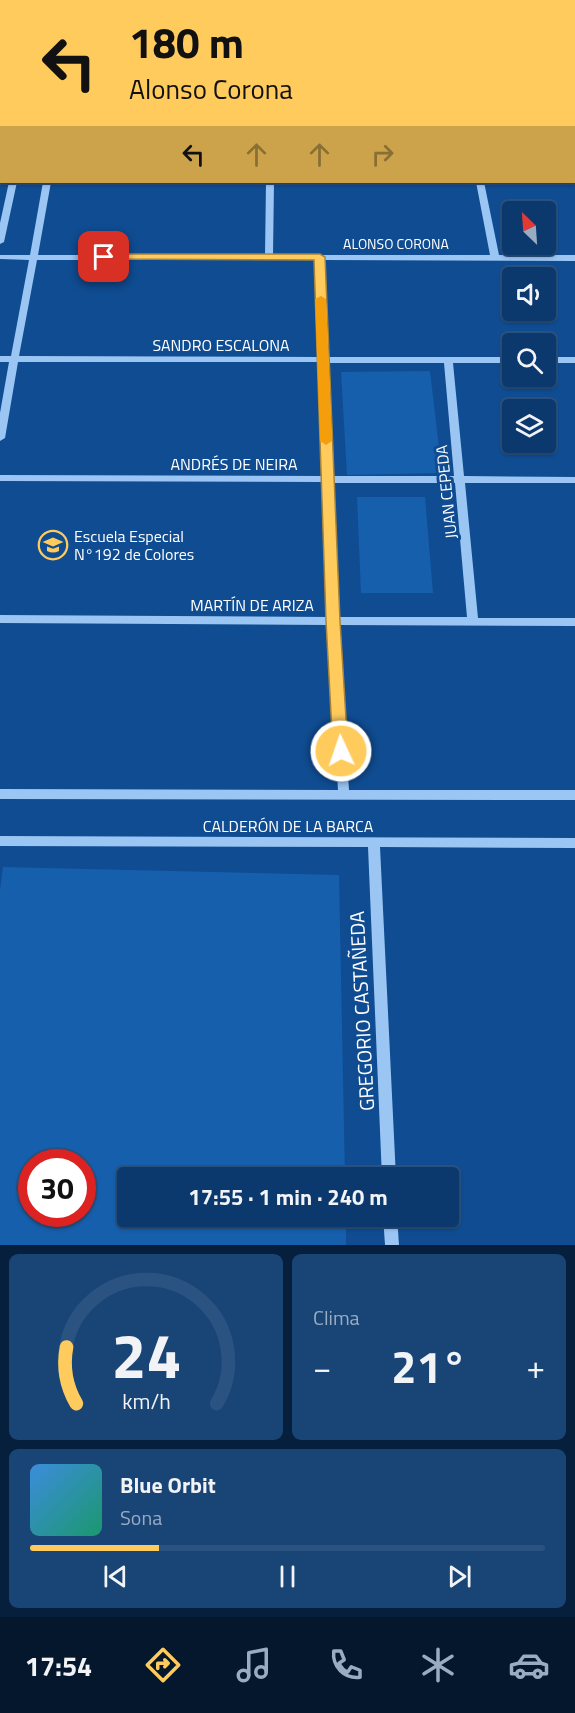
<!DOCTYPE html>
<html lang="es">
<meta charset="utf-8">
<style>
:root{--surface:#0b396e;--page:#194476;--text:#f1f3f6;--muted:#9aacc2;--line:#2b5381;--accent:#ffcb5d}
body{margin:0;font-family:"Titillium Web",sans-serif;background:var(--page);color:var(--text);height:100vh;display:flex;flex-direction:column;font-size:22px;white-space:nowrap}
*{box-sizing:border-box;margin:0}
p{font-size:20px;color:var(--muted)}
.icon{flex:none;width:33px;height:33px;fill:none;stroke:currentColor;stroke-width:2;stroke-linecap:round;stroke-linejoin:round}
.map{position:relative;height:1245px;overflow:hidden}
.panel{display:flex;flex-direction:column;gap:9px;padding:9px;background:#061f3c;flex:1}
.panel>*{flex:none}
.banner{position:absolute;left:0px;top:0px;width:576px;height:183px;box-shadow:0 2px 4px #0004,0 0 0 2px var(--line);background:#ffcb5d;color:#111;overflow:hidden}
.needle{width:39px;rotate:335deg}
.tools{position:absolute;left:502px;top:201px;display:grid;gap:12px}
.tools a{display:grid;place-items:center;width:54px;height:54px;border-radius:6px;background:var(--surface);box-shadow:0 2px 4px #0004,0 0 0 2px var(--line);font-size:30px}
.speed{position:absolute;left:18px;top:1149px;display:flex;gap:12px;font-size:30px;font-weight:700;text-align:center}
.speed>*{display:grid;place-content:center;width:78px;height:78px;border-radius:50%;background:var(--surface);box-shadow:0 2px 4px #0004,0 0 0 2px var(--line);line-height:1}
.speed .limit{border:9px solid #d22;background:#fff;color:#111}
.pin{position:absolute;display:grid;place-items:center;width:51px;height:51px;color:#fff;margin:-26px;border-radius:12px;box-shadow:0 3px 9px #0006}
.me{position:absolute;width:66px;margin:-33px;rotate:357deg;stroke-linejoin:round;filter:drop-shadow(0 0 4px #0008)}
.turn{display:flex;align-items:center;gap:21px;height:126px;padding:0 30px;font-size:27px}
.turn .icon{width:78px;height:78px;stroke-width:2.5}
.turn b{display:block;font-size:42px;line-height:51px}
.lanes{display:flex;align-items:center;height:57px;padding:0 30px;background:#0003;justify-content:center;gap:30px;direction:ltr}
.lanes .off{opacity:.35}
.big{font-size:45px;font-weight:700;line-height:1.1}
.panel .tile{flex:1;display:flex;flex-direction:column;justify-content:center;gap:9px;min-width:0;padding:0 21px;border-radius:9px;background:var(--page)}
.panel .dial{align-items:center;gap:0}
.dial svg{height:156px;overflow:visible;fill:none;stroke:var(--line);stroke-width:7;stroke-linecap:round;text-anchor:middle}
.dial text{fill:var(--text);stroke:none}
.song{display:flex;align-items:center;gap:18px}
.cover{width:72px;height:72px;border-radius:9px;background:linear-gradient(135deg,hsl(210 70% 55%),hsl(160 70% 35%))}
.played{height:6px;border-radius:3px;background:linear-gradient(90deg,var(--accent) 25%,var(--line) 25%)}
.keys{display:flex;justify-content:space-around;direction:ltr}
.heat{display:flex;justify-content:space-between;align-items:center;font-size:33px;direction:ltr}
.panel .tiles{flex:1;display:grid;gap:9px;grid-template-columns:1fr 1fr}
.tile:last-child{grid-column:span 2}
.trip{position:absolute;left:117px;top:1167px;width:342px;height:60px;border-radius:6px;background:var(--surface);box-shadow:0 2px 4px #0004,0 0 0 2px var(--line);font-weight:700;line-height:60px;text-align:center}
.menu{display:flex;height:96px;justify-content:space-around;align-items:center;background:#04172c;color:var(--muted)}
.menu .icon{width:42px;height:42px}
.menu .on{color:var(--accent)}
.menu b{font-size:27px;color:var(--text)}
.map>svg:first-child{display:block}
</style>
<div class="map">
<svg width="575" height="1245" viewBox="0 0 575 1245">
<rect width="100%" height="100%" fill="#0f4c92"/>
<g fill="#165fad" fill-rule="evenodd">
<path d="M430 371 442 473 347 475 341 372Z"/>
<path d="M357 497H425L433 593H361Z"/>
<path d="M3 867 339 875 345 1177 128 1178V1216L346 1217V1245H0V890ZM32 1162H82V1214H32Z"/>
</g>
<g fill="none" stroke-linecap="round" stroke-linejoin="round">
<g fill="#9bc6f4" fill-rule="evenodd">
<rect x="48" y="0" width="6" height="2"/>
<rect x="78" y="0" width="6" height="2"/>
<rect x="354" y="0" width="6" height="2"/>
<rect x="574" y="87" width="1" height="4"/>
<rect x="0" y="162" width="2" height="4"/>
<path d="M9 182H17L4 242 0 244V223Z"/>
<path d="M43 182H51L38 255H265L266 182H274L273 255H490L476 182H484L499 255H575V261L324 260 328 357H513V363H453L464 476 575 477V483H465L478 618H575V626L338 625 349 790H575V800L0 799V789L338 790 328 625 0 623V615L328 617 323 482 0 481V475L323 476 319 362H18L5 438 0 441V413L9 362H0V356H11L29 260 0 259V255H30ZM37 260H316L319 357 19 356ZM328 363H444L454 476H333ZM333 483H455L467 617H338Z"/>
<rect x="546" y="357" width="29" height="6"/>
<path d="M0 836 575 838V848L380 847 396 1178H382L368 847 0 846Z"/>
<path d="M383 1216H397L399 1245H385Z"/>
</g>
<g fill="#e7f1ff" fill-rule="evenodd">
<rect x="0" y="3" width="2" height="6"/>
<rect x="574" y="5" width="1" height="6"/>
</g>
</g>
<path fill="#ffcb5d" stroke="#a6843c" stroke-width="1.5" d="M104 254H320L325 257 340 621 348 751 346 755H336L333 751 326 621 314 260 100 259V255Z"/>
<path fill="#f59e0b" d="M321 296 326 299 332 441 326 445 320 441 315 299Z"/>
<defs>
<g id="school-ring" transform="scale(1.5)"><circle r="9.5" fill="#0f4c92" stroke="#ffcb5d" stroke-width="1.5"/><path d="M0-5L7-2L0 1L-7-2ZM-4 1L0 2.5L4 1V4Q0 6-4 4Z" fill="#ffcb5d"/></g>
</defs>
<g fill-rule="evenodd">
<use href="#school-ring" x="53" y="545"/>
</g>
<g text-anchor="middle" stroke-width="6" stroke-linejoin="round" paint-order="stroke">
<g font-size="14" fill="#fff" stroke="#0f4c92">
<text x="396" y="249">ALONSO CORONA</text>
</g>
<g font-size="16" fill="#fff" stroke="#0f4c92">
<text x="221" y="351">SANDRO ESCALONA</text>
<text x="234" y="470">ANDRÉS DE NEIRA</text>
<text transform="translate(446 492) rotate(-96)" y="6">JUAN CEPEDA</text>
<text x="252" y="611">MARTÍN DE ARIZA</text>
<text x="288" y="832">CALDERÓN DE LA BARCA</text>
</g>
<g font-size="16" fill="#fff" stroke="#0f4c92" text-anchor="start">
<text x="74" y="542">Escuela Especial<tspan x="74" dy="18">N°192 de Colores</tspan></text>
</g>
<g font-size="20" fill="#fff" stroke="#0f4c92">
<text transform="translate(362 1011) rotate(-93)" y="7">GREGORIO CASTAÑEDA</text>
</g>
</g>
</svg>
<div class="tools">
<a><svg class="needle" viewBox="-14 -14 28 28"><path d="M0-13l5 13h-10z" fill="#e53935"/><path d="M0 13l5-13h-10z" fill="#9aacc2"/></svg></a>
<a><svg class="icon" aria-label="sound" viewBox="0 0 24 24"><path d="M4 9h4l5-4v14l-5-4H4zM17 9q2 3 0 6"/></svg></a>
<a><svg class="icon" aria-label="search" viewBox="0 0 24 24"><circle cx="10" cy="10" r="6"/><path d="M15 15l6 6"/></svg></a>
<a><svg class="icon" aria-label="layers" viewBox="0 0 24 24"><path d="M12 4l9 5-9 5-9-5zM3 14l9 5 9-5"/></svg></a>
</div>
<div class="speed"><div class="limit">30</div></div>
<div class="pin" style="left:104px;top:257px;background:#d93025"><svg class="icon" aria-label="arrive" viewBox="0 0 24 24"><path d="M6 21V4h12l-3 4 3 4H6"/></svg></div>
<svg class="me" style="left:341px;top:751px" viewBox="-20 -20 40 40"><circle r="17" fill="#ffcb5d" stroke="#fff" stroke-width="3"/><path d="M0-11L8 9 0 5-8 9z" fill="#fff"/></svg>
<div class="trip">17:55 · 1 min · 240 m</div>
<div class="banner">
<div class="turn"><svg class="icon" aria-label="left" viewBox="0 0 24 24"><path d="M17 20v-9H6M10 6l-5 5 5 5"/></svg><div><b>180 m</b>Alonso Corona</div></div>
<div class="lanes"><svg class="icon" aria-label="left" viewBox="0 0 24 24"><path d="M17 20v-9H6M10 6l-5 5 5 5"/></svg><svg class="icon off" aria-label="ahead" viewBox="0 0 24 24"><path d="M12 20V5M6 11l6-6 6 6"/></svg><svg class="icon off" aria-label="ahead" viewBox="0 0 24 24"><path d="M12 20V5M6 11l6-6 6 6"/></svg><svg class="icon off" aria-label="right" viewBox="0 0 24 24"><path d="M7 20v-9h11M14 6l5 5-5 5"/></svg></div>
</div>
</div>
<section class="panel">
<div class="tiles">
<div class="tile dial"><svg viewBox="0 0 100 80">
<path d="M14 69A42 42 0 1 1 86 69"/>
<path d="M14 69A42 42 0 0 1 9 40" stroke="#ffcb5d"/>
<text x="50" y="56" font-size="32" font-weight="700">24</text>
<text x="50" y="72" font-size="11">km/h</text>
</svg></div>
<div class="tile"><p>Clima</p>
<div class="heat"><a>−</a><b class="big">21°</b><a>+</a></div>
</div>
<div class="tile">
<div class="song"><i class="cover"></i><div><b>Blue Orbit</b><p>Sona</p></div></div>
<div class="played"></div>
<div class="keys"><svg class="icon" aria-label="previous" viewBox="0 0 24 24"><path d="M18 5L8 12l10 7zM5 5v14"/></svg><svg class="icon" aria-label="pause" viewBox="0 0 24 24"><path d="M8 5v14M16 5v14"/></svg><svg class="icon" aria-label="next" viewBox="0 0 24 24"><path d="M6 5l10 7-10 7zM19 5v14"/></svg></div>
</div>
</div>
</section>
<nav class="menu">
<b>17:54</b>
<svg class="icon on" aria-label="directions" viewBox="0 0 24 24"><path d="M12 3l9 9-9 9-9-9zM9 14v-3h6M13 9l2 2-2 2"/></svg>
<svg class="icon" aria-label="music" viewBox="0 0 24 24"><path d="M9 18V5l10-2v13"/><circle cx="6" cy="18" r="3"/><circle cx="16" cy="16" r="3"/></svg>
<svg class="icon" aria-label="phone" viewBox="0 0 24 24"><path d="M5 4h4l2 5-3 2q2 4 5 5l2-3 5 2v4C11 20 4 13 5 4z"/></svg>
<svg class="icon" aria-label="climate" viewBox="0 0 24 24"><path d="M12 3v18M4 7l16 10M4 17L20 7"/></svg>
<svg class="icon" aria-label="car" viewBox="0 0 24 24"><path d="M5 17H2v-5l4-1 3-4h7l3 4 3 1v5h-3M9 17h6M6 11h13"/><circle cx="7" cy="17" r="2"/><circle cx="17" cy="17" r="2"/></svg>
</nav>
